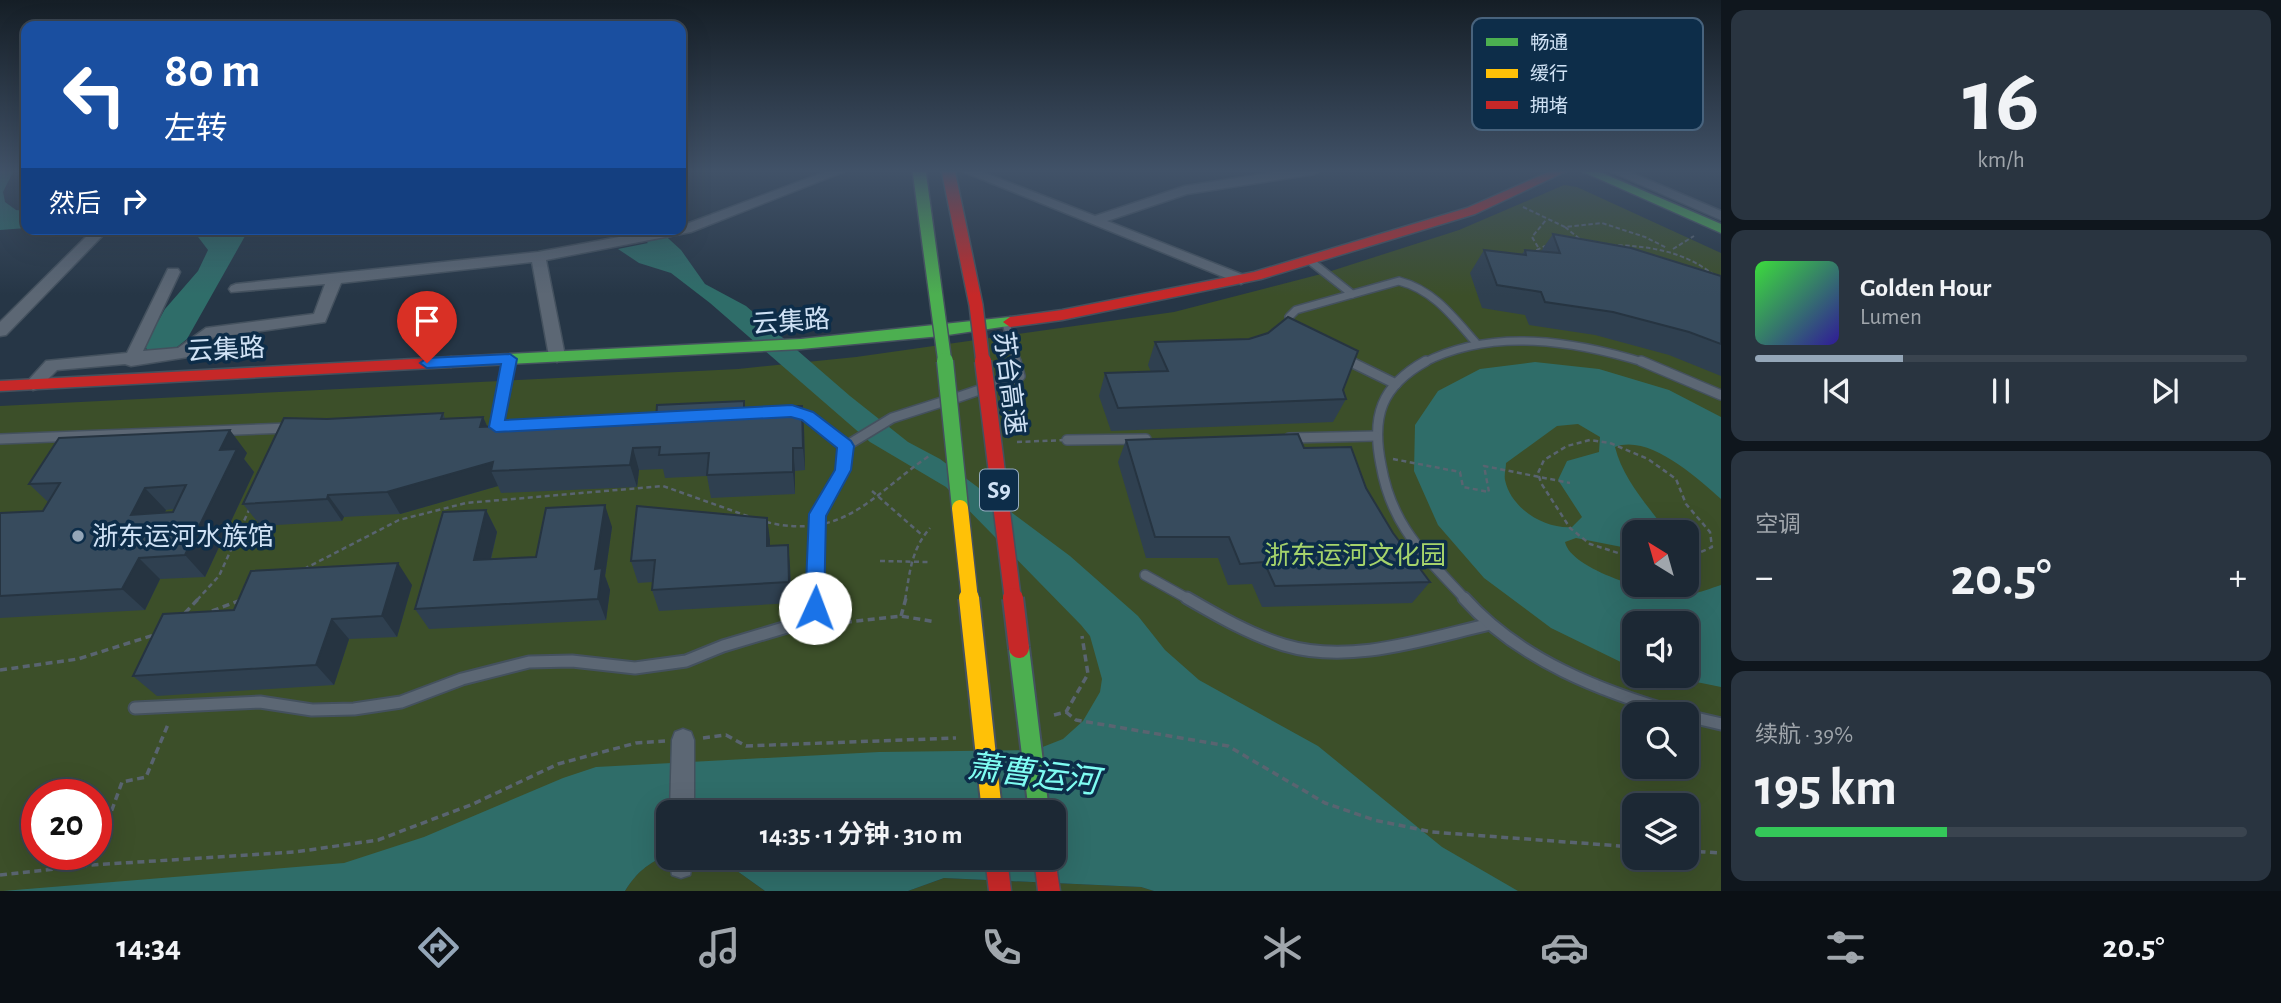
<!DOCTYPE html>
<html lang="zh">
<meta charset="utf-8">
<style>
:root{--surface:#1c2834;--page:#293440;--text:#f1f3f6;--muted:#a0a6ac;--line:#3a444f;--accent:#94a6b8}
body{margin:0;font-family:"Alegreya Sans","Noto Sans SC",sans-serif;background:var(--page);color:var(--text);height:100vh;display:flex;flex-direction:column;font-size:26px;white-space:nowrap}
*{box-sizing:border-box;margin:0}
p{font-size:23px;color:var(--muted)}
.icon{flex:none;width:38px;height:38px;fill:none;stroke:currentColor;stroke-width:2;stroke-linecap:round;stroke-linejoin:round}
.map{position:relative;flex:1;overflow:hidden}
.sheet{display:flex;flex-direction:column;gap:10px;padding:10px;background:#0f161d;width:560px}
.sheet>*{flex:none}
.top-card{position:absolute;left:21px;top:21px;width:665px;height:214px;border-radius:14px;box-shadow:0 7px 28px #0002,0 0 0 2px var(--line);background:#1a4fa0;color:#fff;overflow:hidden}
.needle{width:46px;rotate:323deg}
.buttons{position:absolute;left:1622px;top:520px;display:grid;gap:14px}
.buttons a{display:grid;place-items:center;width:77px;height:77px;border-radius:14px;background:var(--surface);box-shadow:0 7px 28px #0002,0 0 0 2px var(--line);font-size:35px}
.speed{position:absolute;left:21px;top:779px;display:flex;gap:14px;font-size:35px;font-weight:700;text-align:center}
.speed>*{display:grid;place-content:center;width:91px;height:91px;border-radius:50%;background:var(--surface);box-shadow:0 7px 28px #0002,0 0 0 2px var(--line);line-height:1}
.speed .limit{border:10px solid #d22;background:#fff;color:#111}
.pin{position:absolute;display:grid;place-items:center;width:60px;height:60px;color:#fff;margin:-72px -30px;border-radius:50% 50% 50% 0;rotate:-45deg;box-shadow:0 0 7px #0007}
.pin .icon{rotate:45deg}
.me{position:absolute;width:77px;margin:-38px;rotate:2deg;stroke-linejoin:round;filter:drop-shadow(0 0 5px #0008)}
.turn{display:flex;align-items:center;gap:24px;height:147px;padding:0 28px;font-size:32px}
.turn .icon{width:91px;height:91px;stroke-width:2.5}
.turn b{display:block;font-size:49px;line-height:60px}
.then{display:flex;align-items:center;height:66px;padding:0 28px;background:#0003;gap:14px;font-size:26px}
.big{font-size:52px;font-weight:700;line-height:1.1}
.sheet .widget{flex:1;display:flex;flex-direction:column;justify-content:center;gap:10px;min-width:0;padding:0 24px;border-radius:14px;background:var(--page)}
.sheet .dial{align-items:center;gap:0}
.dial b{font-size:91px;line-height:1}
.song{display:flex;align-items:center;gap:21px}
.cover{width:84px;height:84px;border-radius:10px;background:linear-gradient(135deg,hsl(120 70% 55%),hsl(250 70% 35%))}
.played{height:7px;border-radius:4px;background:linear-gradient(90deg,var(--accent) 30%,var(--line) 30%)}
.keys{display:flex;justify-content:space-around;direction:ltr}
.heat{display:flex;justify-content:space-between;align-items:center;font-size:38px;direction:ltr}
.charge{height:10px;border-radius:5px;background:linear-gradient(90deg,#34c759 39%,var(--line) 0)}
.trip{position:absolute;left:656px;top:800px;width:410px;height:70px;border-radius:14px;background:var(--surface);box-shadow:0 7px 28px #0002,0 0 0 2px var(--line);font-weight:700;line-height:70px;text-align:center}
.tabs{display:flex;height:112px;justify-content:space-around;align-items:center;background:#0b1015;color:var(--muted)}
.tabs .icon{width:49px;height:49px}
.tabs .on{color:var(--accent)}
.tabs b{font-size:32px;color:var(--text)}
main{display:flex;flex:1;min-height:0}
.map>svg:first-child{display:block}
</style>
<main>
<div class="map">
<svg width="1721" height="891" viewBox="0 0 1721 891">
<rect width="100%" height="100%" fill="#263646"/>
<g fill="#3c4f29" fill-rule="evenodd">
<path d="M1564 185 1577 187 1721 253V891H1458L1093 767 597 799 373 891H0V406L738 369 856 357 1174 312 1325 273 1459 230ZM1634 532H1687V584H1634ZM1634 623H1687V676H1634ZM1634 714H1687V766H1634ZM37 794H96V854H37ZM1634 805H1687V858H1634Z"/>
<path d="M668 855V858H719L765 891H625C637 871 648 863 668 855Z"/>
<path d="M944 878 1141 887 1154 891H908Z"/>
</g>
<g fill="#2f6d69" fill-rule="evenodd">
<path d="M0 170H14L3 192 5 202 16 210 26 211V228L0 230Z"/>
<path d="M192 229H249L187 339 172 351 148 353 145 345 165 309 198 271 208 250Z"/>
<path d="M633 229H658L681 250 705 284 746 306 850 396 908 442 940 459 1070 556 1138 616 1165 650 1199 680 1318 746 1442 847 1518 891H1154L1141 887 944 878 908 891H765L719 858H1054V812H668V855C648 863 637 872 625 891H3L344 863 424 837 563 778 596 767 879 752 1035 750 1063 739 1083 721 1100 692 1102 679 1090 636 1081 625 946 487 870 442 710 303 671 273 639 263 618 249 648 243Z"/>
<path d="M1535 362 1599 369 1669 390 1721 417V499C1696 477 1649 434 1615 447 1622 476 1643 500 1661 524L1658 532H1634V547L1627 548 1576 538 1565 542C1571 571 1662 597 1690 594 1700 593 1711 588 1721 585V687L1667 676H1687V623H1634V667H1631L1551 628 1484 578 1438 525 1414 471 1415 425 1438 391 1480 369ZM1578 424 1600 437 1599 452 1567 461 1558 480 1582 517 1572 527C1545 529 1511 509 1505 480 1504 475 1506 468 1506 463L1557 426Z"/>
</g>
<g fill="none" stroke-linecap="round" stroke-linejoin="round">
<g stroke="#44515e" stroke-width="10">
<g id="lane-far2">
<path d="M1309 260 1352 294"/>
<path d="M1006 323 1017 363"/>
<path d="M1291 329 1289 317 1296 310 1399 281C1434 290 1454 318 1477 344"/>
<path d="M1345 359 1353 363"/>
<path d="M509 363 510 359"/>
<path d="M1423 363C1492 327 1575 341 1646 363"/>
</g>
</g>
<g stroke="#44515e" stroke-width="12">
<g id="lane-far1">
<path d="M1349 361 1396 384"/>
<path d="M1426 361C1381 386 1371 416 1381 465 1385 488 1393 510 1406 530 1423 556 1445 577 1466 600"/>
<path d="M1641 361 1721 395"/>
<path d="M956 398 1020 376 1016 361"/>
<path d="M792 411 807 416 846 446 843 470 828 500 817 514 815 600"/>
<path d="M537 425 666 418"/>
<path d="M496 427 510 361"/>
<path d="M1289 438 1375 436"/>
<path d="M0 439 289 428"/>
<path d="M1067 440 1146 439"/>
<path d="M846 446 892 418 942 402"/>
<path d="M1145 575 1190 600"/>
</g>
</g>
<g stroke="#44515e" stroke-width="15">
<g id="lane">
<path d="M1187 598C1218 616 1249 634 1284 645 1350 665 1425 639 1490 624"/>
<path d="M1464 598C1519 660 1602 692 1680 714"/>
<path d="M135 708 260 702 312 710 354 709 401 702 462 679 529 662 572 661 635 668 686 661 723 646 807 621 815 609V598"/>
<path d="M1687 716 1721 724"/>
</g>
</g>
<g stroke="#44515e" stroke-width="3">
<g id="street">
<path d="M830 170H848L691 232 546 260 565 356 557 362 549 356 532 262 341 283 325 322 210 338 188 357 131 366 125 364 57 370 39 388 33 390 25 384 46 361 127 353 168 269H178L180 272 143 351 178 348 206 328 314 314 325 284 231 292 229 289 231 286 236 284 538 252 662 229H681V226Z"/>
<path d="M959 170H977L1095 216 1185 186 1288 170H1321L1315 174 1187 194 1107 221 1246 276 1248 279 1241 284Z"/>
<path d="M1607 170H1625L1721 211V220Z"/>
<path d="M94 229H109L6 335 0 336V322Z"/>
<path d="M683 729 691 732 694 740V812H670L672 740 675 732Z"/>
<path d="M669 858H693L690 875 681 878 672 875Z"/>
</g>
</g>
<g stroke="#44515e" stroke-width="3">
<g id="fast">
<path d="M1579 170H1595L1721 224V233Z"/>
<path d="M1010 317 1017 322 1015 325 941 336 801 349 451 367 444 362 451 357 801 339Z"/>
</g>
</g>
<g stroke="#44515e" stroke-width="3">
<g id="jam">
<path d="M1553 170H1569L1475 214 1261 279 1062 320 1010 327 1003 322 1010 317 1062 310 1254 272 1467 208Z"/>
<path d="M451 357 458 362 451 367 0 391V381Z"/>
<path d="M1054 852 1060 891H1038L1034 858H1054Z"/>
<path d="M985 858H1007L1011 891H989Z"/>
</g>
</g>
<g stroke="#596470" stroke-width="2" stroke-dasharray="4.5 2.5" stroke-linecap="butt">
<path d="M1523 207 1565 227 1602 223 1645 237 1667 248"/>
<path d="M1565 227 1581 240"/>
<path d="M1611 245C1653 246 1689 252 1721 281"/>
<path d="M1538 247 1532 237 1546 220"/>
<path d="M1673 249 1694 236"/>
<path d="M1530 253 1545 246"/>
</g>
<g stroke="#596470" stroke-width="2.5" stroke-dasharray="5 3.5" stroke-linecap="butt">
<path d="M1393 459 1460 472 1463 487 1489 492 1484 466 1570 483"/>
<path d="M872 491 922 535"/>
<path d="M1634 558 1590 544 1570 528 1541 483 1538 473 1544 460 1567 446 1590 440 1610 443 1648 459 1676 479 1686 504 1710 532 1712 547 1701 552 1687 553"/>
<path d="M880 561 928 562"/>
<path d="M197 600 219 576 249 510"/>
<path d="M905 600C910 572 911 550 930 528"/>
</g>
<g stroke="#596470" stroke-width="3.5" stroke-dasharray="7 4.5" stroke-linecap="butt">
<path d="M185 613 199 598"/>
<path d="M901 616 906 598"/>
<path d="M822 625 901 616 936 622"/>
<path d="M1066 712 1076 720 1228 746 1325 803 1374 820 1432 832 1634 847"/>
<path d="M1054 715 1066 712 1088 674 1082 636"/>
<path d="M703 738 726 735 746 746 956 738"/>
<path d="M1687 851 1721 853"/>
<path d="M96 854 122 782 146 777 169 722"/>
<path d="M0 875 92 865 295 852 378 840 473 804 558 764 636 743 665 741"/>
</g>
<use href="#lane-far2" stroke="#5c6774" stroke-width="7"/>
<use href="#lane-far1" stroke="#5c6774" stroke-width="9"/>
<use href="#lane" stroke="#5c6774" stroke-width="11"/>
<use href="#street" fill="#5c6774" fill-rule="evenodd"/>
<use href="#fast" fill="#4caf50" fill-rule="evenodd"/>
<use href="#jam" fill="#c62828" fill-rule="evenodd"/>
<g stroke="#44515e" stroke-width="16" stroke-linecap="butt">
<path id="fast-bridge-far2" d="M919 170 945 363"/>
</g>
<g stroke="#44515e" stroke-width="19" stroke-linecap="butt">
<path id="fast-bridge-far1" d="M945 361 960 508"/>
</g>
<g stroke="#44515e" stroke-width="24" stroke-linecap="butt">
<path id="fast-bridge" d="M1019 648 1039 812"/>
</g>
<g stroke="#44515e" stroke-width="19" stroke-linecap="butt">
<path id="slow-bridge-far1" d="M960 508 970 600"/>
</g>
<g stroke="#44515e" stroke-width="24" stroke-linecap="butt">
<path id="slow-bridge" d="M969 598 992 812"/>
</g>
<g stroke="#44515e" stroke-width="16" stroke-linecap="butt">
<path id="jam-bridge-far2" d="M948 170 976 305 983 363"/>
</g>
<g stroke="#44515e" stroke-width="19" stroke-linecap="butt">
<path id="jam-bridge-far1" d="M983 361 1013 600"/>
</g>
<g stroke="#44515e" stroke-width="24" stroke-linecap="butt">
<path id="jam-bridge" d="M1013 598 1019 648"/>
</g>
<g stroke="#596470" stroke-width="2.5" stroke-dasharray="5 3.5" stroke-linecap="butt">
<path d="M1017 442 1067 440"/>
<path d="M766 522C845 541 873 494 929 456"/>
<path d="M304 569 399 520 466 503 663 486 753 518"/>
</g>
<g stroke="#596470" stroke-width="3.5" stroke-dasharray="7 4.5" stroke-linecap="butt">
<path d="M212 611 241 600"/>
<path d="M0 670 78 659 154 635"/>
</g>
<use href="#fast-bridge-far2" stroke="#4caf50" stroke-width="13"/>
<use href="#fast-bridge-far1" stroke="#4caf50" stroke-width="16"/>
<use href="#fast-bridge" stroke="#4caf50" stroke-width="20"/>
<use href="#slow-bridge-far1" stroke="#ffc107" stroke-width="16"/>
<use href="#slow-bridge" stroke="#ffc107" stroke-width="20"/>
<use href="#jam-bridge-far2" stroke="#c62828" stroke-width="13"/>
<use href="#jam-bridge-far1" stroke="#c62828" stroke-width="16"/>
<use href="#jam-bridge" stroke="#c62828" stroke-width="20"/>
</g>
<g fill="#2f4050" fill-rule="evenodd">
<path d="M1553 234 1721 276V376L1669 355 1595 335 1529 325 1525 315 1482 308 1470 273 1484 250 1522 254 1525 250 1541 251Z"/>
<path d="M1155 342 1343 390 1346 399 1333 422 1111 431 1099 396 1105 373 1151 372 1148 365Z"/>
<path d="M744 401 745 408 804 429 805 470 795 471V494L711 498 707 476 665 478 663 469 639 470 637 487 501 493 498 486 400 514 344 517 342 521 261 526 243 504 443 413 445 418 483 417 487 426 656 420Z"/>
<path d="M1126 440 1304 448 1366 488 1393 533 1430 582 1412 603 1262 607 1252 584 1228 585 1218 558H1146L1118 462Z"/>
<path d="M247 453 244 459 254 472 205 577 160 579 145 610 0 618V513L43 511 48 502 29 484ZM174 509 173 512 164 513 166 510Z"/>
<path d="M486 510 497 532 491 560 536 557 612 527 605 576 610 590 606 620 429 629 415 609Z"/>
<path d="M767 518 770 546 790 566 791 603 659 611 652 590 653 582 638 583 631 561Z"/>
<path d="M412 585 397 637 349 639 334 685 157 696 133 676 234 610Z"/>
</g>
<g fill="#263441">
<path d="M802 406 804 429 805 470 803 448Z"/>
<path d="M483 417 493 440 480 427Z"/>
<path d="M230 430 247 453 244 459 254 472 205 577 185 555 220 450Z"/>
<path d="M633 448 639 470 637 487 630 465Z"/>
<path d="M793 448 795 471V494L793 472Z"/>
<path d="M493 462 491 471 498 486 400 514 387 492Z"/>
<path d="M145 488 166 510 152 537 131 515Z"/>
<path d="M328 495 344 517 342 521 327 499Z"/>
<path d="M605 505 612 527 605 576 610 590 606 620 598 599 595 569Z"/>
<path d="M486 510 497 532 485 582 474 560Z"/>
<path d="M767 518 770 540V567L767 546Z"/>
<path d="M788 545 790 566 791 603 789 582Z"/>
<path d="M139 558 160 579 145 610 122 589Z"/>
<path d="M398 563 412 585 397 637 382 616Z"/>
<path d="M332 619 349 639 334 685 316 665Z"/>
</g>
<g fill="#374b5d" stroke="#263441" stroke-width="2" fill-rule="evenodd">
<path d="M1553 234 1631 248 1721 276V344L1689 332 1613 312 1545 302 1541 292 1497 285 1484 250 1526 255 1525 250 1560 253Z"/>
<path d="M1288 317 1358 351 1343 390 1346 399 1118 408 1105 373 1168 371 1155 342 1249 339 1268 333Z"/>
<path d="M744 401V408L802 406 803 448H793V472L707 475 709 453 659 455 660 447 633 448 630 465 491 471 493 462 387 492 328 495 327 499 243 504 284 418 327 419 443 413 441 419 483 417 480 427 656 420 657 405Z"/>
<path d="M230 430 220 450 237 449 185 555 139 558 122 589 0 596V513L43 511 60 483 29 484 59 438ZM186 485 173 512 131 515 145 488Z"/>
<path d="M1298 434 1304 448 1351 447 1366 488 1393 533 1430 582 1275 586 1264 562 1240 564 1229 537H1155L1126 440Z"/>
<path d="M605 505 595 569 602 568 598 599 415 609 443 512 486 510 474 560 536 557 546 508Z"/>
<path d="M637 506 767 518V546L788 545 789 582 652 590 655 560 631 561Z"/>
<path d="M398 563 382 616 332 619 316 665 133 676 163 614 234 610 251 571Z"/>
</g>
<linearGradient id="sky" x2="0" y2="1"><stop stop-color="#151e26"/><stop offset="0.58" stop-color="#415268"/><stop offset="1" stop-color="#415268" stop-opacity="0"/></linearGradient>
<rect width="1721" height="295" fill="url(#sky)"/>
<path fill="#1a73e8" stroke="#114b97" stroke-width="2" d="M510 354 517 359 505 420 792 405 813 412 851 441 854 446 851 470 826 516 824 608 821 614 815 616 808 614 805 608 809 514 835 470 837 448 802 420 791 417 496 432 489 427 501 364 427 368 420 363 427 358Z"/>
<circle fill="#94a6b8" stroke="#0d2d49" stroke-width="2.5" cx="78" cy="536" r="7"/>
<g text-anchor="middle" stroke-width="7" stroke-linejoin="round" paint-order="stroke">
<rect fill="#0d2d49" stroke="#96acc1" stroke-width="2" x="980" y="469.5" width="38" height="41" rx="5"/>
<g font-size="24" font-weight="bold" fill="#d0e2f5">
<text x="999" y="498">S9</text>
</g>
<g font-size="26" fill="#d0e2f5" stroke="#0d2d49">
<text transform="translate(791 321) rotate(-4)" y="9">云集路</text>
<text transform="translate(226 349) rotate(-3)" y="9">云集路</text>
<text transform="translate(1010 383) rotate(83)" y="9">苏台高速</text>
</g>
<g font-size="26" fill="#d0e2f5" stroke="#0d2d49" text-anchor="start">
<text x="92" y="545">浙东运河水族馆</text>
</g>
<g font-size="26" fill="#a5d36b" stroke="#0d2d49">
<text x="1355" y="564">浙东运河文化园</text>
</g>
<g font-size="33" font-style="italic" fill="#7efcf2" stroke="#0d2d49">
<text transform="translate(1033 773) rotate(7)" y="12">萧曹运河</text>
</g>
</g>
<rect x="1472" y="18" width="231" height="112" rx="10" fill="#0d2d49" stroke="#48637d" stroke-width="2"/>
<rect x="1486" y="38" width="32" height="8" fill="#4caf50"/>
<rect x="1486" y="69" width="32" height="9" fill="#ffc107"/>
<rect x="1486" y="101" width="32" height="8" fill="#c62828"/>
<g font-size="19" fill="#d0e2f5">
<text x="1530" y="49">畅通</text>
<text x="1530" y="80">缓行</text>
<text x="1530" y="112">拥堵</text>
</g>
</svg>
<div class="buttons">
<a><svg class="needle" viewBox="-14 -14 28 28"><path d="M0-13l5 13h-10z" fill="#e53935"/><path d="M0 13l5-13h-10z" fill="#a0a6ac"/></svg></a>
<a><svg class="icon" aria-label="sound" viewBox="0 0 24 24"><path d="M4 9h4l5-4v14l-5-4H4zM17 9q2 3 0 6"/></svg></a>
<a><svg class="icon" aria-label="search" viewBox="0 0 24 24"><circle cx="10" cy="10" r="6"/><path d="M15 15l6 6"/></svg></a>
<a><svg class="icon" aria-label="layers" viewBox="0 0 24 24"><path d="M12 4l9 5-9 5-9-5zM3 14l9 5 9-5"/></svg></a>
</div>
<div class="speed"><div class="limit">20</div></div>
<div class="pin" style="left:427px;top:363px;background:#d93025"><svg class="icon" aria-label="arrive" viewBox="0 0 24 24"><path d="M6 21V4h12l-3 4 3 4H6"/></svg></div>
<svg class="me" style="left:815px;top:608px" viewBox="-20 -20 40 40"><circle r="19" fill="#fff"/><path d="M0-13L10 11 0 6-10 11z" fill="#1a73e8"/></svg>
<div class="trip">14:35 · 1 分钟 · 310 m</div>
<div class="top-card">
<div class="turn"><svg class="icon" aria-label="left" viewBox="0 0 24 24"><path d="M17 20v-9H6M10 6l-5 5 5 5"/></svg><div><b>80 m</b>左转</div></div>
<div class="then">然后<svg class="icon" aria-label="right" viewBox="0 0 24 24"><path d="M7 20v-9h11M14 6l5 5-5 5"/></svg></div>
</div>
</div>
<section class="sheet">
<div class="widget dial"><b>16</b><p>km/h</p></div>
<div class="widget">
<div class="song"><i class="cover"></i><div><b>Golden Hour</b><p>Lumen</p></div></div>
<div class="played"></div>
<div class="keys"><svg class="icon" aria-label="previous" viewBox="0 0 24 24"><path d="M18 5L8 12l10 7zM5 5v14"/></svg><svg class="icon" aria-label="pause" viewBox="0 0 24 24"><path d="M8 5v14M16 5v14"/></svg><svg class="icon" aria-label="next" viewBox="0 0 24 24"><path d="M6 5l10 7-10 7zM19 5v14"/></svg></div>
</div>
<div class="widget"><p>空调</p>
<div class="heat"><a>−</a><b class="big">20.5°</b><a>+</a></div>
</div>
<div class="widget"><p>续航 · 39%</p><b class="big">195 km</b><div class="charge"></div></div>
</section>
</main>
<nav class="tabs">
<b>14:34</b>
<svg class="icon on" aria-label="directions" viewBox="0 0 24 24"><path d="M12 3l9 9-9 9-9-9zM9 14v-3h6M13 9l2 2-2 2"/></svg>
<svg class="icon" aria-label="music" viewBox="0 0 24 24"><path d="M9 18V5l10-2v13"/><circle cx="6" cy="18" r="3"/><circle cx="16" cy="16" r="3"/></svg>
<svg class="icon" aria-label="phone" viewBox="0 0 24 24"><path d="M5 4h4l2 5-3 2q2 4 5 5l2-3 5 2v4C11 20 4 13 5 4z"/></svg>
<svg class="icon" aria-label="climate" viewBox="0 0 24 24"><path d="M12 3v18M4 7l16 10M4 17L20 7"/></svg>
<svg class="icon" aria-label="car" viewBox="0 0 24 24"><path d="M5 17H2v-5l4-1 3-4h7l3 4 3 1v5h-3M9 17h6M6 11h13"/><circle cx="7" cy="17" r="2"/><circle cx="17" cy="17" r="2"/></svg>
<svg class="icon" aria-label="filters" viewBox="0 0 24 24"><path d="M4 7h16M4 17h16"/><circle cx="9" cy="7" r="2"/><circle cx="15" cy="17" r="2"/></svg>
<b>20.5°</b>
</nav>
